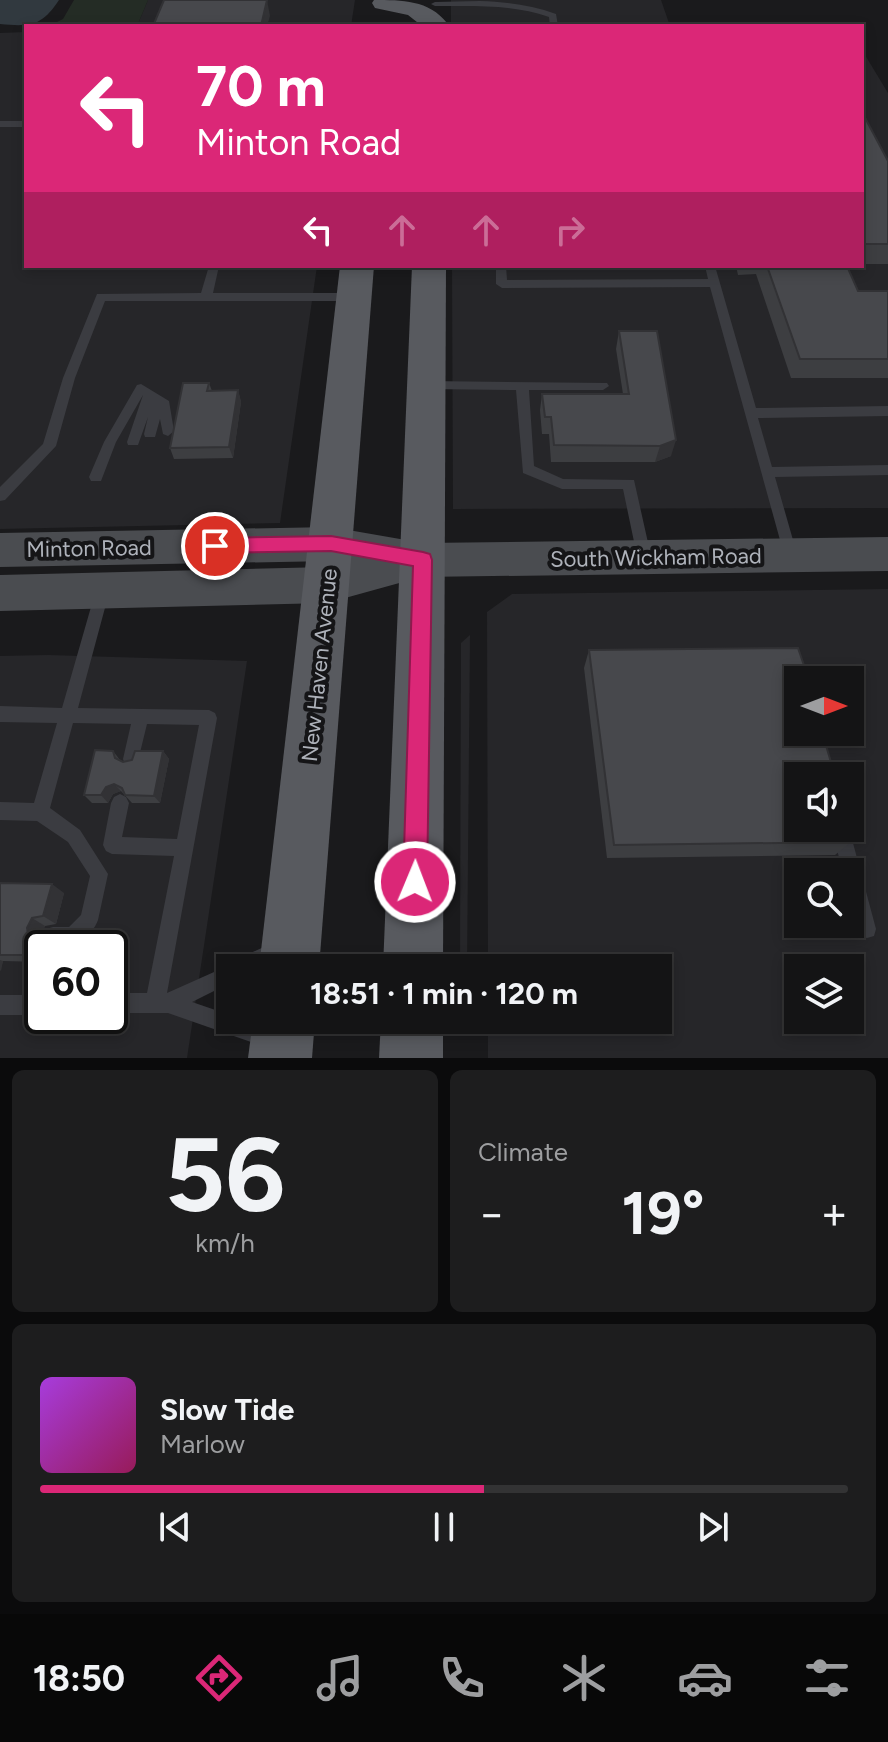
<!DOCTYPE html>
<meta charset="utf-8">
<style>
:root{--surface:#141415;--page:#1d1d1e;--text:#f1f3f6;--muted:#9d9ea0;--line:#333334;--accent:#db2777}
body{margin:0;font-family:Figtree,sans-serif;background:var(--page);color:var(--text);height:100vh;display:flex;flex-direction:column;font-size:30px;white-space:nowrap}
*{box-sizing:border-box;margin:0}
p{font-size:26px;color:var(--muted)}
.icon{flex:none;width:44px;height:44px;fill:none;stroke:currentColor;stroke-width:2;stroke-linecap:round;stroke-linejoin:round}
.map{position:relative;height:1058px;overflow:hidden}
.side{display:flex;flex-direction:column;gap:12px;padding:12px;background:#0b0b0c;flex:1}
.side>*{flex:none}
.top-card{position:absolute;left:24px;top:24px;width:840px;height:244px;border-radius:0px;box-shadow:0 4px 12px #0003,0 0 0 2px var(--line);background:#db2777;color:#fff;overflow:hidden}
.needle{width:52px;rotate:90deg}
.tools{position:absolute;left:784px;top:666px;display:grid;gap:16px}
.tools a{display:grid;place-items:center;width:80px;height:80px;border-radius:0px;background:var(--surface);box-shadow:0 4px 12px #0003,0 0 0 2px var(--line);font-size:40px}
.speed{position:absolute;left:24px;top:930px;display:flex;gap:16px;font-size:40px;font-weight:700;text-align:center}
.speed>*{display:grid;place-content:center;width:104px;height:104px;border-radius:50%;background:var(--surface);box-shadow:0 4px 12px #0003,0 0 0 2px var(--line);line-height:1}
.speed .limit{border:4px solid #111;border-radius:12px;background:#fff;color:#111}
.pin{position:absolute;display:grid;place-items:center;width:68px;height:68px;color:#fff;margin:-34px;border:4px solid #fff;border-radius:50%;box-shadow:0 2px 8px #0007}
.me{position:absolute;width:88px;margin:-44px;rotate:1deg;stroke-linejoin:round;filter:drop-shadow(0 0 6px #0008)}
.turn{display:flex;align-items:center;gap:28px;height:168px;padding:0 40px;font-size:36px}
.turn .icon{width:104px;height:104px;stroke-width:2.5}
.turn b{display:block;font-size:56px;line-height:68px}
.lanes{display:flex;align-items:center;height:76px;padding:0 40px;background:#0003;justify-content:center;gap:40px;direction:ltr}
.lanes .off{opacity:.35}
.big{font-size:60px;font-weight:700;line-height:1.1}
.side .widget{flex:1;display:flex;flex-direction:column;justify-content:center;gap:12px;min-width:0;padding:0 28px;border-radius:12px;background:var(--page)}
.side .dial{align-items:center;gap:0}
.dial b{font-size:104px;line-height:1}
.song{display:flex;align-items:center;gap:24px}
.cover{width:96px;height:96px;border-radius:12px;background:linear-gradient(135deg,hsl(280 70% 55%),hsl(330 70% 35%))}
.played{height:8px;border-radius:4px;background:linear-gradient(90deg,var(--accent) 55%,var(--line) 55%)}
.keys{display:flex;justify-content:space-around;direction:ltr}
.heat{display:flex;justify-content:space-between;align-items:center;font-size:44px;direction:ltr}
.side .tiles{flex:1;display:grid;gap:12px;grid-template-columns:1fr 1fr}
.widget:last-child{grid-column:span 2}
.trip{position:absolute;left:216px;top:954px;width:456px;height:80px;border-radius:0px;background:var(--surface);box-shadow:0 4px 12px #0003,0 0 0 2px var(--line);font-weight:700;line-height:80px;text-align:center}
.menu{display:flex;height:128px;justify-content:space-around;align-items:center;background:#080808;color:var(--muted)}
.menu .icon{width:56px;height:56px}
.menu .current{color:var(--accent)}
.menu b{font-size:36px;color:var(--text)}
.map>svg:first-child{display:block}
</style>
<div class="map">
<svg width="888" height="1058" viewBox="0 0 888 1058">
<rect width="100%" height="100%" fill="#1a1a1c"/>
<g fill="#262629" fill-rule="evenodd">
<path d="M148 0H355L351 26H137Z"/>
<path d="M451 0H661L670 26H451Z"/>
<path d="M26 32V266H317L280 523 0 529V33Z"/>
<path d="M862 50 888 93V508L453 509 452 266H862Z"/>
<path d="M888 589V1058H488V1020H658V968H488L487 612 512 594ZM798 680H850V732H798ZM798 776H850V828H798ZM798 872H850V924H798ZM798 968H850V1020H798Z"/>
<path d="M470 635 467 968H460L461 643Z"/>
<path d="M48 655 247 661 187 1058H0V656ZM42 948H110V1016H42Z"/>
</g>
<path fill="#242c25" d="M74 0H148L137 26H49L63 19Z"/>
<path fill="#31393f" d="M0 0H59C42 26 30 27 0 24Z"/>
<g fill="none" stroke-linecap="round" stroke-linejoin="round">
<g fill="#3b3c41" fill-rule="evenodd">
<path d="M480 1C506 2 531 5 556 14L558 26H550L549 17C512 4 474 6 435 6L431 4 435 2Z"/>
<rect x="0" y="121" width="26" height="6"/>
<path d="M209 266H219L213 293H354L360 297 354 301H105L75 378 56 446 5 500 0 501V487L43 444 63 378 97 294 201 293Z"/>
<path d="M496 266H506L507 280 708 279 705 266H715L756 408 888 406V416L758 418 772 467 888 465V475L775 477 797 554 795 558H785L710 287 502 288 496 284Z"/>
<path d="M427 381 607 383 609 386 603 390H529L534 466 563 479 634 480 651 556 649 560H639L637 556 623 489H562L523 473 516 390 427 389 421 385Z"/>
<path d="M141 384 169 401 174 431 168 436 163 434 160 419 155 437H145L144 434 148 417 138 445H128L127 442 143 395 116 442 101 481H91L89 477 104 442 137 385Z"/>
<path d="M102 587 107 589 109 593 78 708 209 710 215 713 217 718 167 993 232 964 233 961 277 941 284 943 286 950 284 957 261 968H230V983L192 1002 230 1015V1020H245L275 1031 278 1038 275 1045 268 1048 168 1013H110V993H147L174 856 112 854 106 851 103 845 111 803 114 797 120 794 126 797 129 803 122 837 177 839 199 725 147 724 137 765 131 767 125 765 123 759 131 724 73 723 50 808 80 830 108 874 98 920C90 941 68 952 46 943L44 936 46 929 53 927H69L81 915 90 876 68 842 37 821 0 820V802L34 803 57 723 0 722V706L62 708 95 593 97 589Z"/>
<path d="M831 828H849L876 929 874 936 867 938 860 936C852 915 850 894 850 872H843Z"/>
<rect x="0" y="995" width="42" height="20"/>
</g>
<path fill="#4a4c50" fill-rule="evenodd" d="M331 527 423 543 888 537V571L421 577 327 603 0 611V575L327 567 344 563 331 561 0 567V533Z"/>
<g fill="#585a5f" fill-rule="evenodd">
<path d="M374 0C402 0 429 0 447 23L445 26H422L408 15 375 8 372 3Z"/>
<path d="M340 266H374L319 968H259Z"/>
<path d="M412 266H446L443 968H383Z"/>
<path d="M253 1020H315L312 1058H248Z"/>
<path d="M381 1020H443V1058H379Z"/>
</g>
</g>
<g fill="#3d3e41">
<path d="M862 112 888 161V264H862Z"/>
<path d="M736 266H847L858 291H888V378H791L756 274 738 275Z"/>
<path d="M619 331 671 456 655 462H551L549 434H542L540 410 542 394H623L616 349Z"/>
<path d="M209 383 212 391 238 390 241 402 233 458 174 459 170 448Z"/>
<path d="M589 650 798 776 851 842 835 855 607 858 584 668Z"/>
<path d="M113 751 120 760 123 762 163 751 169 759 160 803H132L121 791 113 794 108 803H92L84 795Z"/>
<path d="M0 883 64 893 56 924 45 926 41 935 43 944 50 947 42 948V962L3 961 0 971Z"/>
</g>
<g fill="#323235">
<path d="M267 0 270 16 267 26H261Z"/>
<path d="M238 390 241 402 233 458 229 447Z"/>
<path d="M676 440 671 456 655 462 660 446Z"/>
<path d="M163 751 169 759 160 803 154 796Z"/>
<path d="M114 784 121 791 113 794 108 803 101 795 106 787Z"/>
<path d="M52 884 64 893 56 924 43 916Z"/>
<path d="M32 918 45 926 41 935 43 944 50 947 42 948V960L32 955 27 928Z"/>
<path d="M0 960 3 961 1 971 0 970Z"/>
</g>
<g fill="#47484c" stroke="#323235" stroke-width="2">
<path d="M164 0H267L261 26H153Z"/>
<path d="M862 112 888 161V244H862Z"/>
<path d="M767 266H847L858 291H888V359H800Z"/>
<path d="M619 331H657L676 440 660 446 554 445 551 417H545L542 394H629Z"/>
<path d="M183 383H209L207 391 238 390 229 447 170 448Z"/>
<path d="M798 648 809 680H798V732H822L831 762 834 764 838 776H798V828H847L851 842 614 845 589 650Z"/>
<path d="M95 750 113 751 115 758 123 762 132 760 135 751H163L154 796 125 795 122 788 114 784 106 787 101 795H84Z"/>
<path d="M0 883 52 884 43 916 32 918 27 928 29 937 36 940 32 955H0Z"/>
</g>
<path fill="#db2777" stroke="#8e194d" stroke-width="2" d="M331 536 423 552 430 554 432 560 427 882 424 890 415 893 407 890 403 882 413 566 331 551 215 553 208 551 205 546 208 540 215 538Z"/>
<g text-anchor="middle" stroke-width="8" stroke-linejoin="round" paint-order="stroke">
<g font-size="22" fill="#aeb2ba" stroke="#151517">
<text transform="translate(89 548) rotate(-1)" y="8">Minton Road</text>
<text transform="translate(656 557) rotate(-1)" y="8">South Wickham Road</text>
<text transform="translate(319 665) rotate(-84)" y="8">New Haven Avenue</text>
</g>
</g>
</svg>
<div class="tools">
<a><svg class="needle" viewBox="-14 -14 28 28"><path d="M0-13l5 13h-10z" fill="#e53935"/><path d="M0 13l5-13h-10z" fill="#9d9ea0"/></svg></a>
<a><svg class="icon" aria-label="sound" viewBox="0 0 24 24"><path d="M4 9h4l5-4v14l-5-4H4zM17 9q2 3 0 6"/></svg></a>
<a><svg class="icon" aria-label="search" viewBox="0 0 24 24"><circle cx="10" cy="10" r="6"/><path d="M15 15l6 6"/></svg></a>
<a><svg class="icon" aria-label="layers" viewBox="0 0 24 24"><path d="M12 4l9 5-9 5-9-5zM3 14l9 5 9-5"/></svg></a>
</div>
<div class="speed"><div class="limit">60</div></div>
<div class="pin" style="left:215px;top:546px;background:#d93025"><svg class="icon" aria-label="arrive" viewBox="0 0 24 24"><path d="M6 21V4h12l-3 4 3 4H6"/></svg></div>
<svg class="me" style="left:415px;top:882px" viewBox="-20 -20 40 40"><circle r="17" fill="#db2777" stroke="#fff" stroke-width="3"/><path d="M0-11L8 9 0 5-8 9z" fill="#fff"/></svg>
<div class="trip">18:51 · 1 min · 120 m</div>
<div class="top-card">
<div class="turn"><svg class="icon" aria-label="left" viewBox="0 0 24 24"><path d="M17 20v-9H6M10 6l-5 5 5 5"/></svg><div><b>70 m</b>Minton Road</div></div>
<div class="lanes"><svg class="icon" aria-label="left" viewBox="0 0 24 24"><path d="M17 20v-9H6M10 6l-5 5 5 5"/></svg><svg class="icon off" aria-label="ahead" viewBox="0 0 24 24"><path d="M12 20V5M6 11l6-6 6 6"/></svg><svg class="icon off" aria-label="ahead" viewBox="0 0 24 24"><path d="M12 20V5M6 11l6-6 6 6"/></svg><svg class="icon off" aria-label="right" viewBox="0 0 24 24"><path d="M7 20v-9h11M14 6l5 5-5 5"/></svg></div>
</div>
</div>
<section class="side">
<div class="tiles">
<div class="widget dial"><b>56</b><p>km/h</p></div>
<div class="widget"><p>Climate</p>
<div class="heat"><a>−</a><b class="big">19°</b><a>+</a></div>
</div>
<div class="widget">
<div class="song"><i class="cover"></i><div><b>Slow Tide</b><p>Marlow</p></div></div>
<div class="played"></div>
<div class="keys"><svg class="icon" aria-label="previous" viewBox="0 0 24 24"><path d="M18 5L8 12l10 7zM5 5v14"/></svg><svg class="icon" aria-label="pause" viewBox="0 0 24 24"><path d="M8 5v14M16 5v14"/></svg><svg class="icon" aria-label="next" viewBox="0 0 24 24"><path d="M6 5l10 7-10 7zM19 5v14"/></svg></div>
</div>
</div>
</section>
<nav class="menu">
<b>18:50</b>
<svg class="icon current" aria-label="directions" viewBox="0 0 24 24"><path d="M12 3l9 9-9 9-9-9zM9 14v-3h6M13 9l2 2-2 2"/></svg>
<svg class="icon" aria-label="music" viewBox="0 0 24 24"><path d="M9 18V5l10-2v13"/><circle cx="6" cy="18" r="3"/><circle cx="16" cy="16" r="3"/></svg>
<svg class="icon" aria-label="phone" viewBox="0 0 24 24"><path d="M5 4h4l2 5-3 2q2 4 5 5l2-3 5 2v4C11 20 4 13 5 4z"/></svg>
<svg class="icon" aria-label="climate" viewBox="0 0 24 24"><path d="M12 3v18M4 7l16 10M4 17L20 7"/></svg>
<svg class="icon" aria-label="car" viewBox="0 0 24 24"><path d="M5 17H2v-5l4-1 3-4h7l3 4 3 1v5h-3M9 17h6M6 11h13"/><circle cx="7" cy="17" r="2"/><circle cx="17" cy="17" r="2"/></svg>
<svg class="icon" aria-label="filters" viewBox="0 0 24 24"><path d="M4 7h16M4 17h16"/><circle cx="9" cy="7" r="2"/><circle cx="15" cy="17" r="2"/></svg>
</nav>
